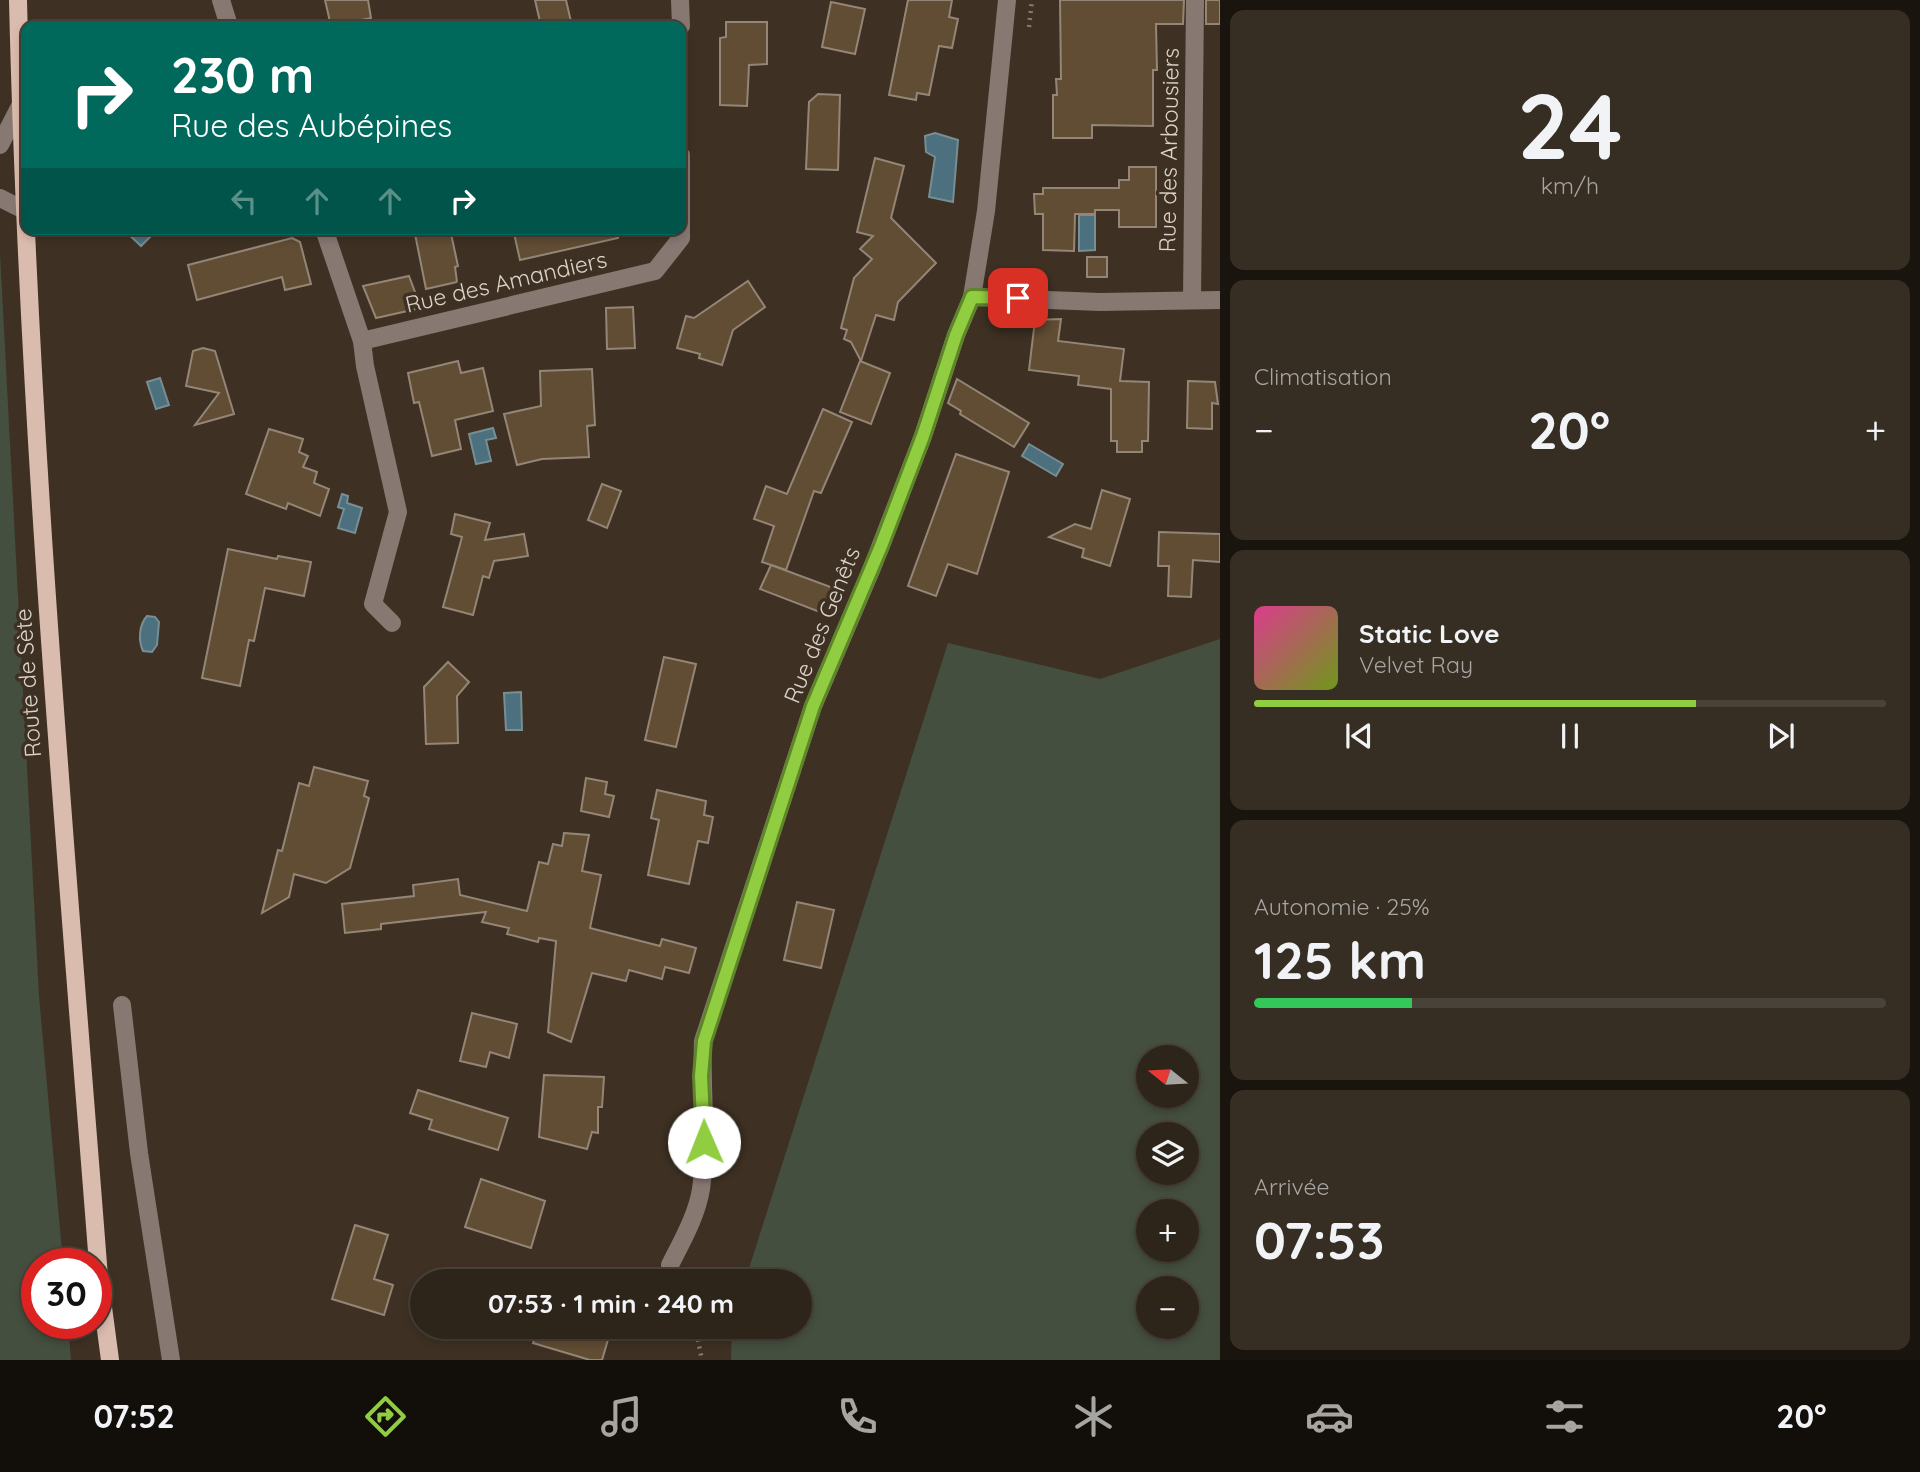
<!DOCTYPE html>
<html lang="fr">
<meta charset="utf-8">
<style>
:root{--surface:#2e251a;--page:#362d23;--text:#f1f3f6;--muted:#a7a5a2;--line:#494239;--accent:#91cd40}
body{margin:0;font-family:Quicksand,sans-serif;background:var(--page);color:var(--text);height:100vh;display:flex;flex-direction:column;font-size:26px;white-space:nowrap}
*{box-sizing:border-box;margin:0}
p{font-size:23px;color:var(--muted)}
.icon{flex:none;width:38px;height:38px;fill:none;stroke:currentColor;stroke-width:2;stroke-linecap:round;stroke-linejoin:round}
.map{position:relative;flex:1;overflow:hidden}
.details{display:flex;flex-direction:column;gap:10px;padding:10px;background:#19140e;width:700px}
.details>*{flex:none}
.hud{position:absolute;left:21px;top:21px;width:665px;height:214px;border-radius:14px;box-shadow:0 4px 10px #0003,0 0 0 2px var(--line);background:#00695c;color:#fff;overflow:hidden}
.needle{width:46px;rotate:288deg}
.buttons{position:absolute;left:1136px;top:1045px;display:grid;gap:14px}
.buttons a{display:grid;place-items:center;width:63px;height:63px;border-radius:50%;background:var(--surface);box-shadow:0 4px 10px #0003,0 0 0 2px var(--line);font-size:35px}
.speed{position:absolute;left:21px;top:1248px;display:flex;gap:14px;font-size:35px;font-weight:700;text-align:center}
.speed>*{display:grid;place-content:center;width:91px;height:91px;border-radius:50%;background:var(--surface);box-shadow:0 4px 10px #0003,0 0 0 2px var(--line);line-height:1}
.speed .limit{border:10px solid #d22;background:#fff;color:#111}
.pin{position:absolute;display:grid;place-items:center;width:60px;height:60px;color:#fff;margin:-30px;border-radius:14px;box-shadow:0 4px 10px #0006}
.me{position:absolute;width:77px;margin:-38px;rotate:359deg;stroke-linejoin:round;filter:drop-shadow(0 0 5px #0008)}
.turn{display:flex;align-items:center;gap:24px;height:147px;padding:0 35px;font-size:32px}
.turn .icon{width:91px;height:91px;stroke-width:2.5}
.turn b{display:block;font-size:49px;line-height:60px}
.lanes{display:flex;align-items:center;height:66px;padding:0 35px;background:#0003;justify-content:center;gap:35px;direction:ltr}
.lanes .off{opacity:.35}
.big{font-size:52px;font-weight:700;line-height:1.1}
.details .card{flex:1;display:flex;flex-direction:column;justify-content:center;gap:10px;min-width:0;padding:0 24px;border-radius:14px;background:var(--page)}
.details .dial{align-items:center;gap:0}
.dial b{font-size:91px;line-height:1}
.song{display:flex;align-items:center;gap:21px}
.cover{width:84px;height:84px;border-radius:10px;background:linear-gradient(135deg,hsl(330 70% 55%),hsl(80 70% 35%))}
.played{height:7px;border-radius:4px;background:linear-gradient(90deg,var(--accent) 70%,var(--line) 70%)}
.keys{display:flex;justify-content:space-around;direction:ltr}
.heat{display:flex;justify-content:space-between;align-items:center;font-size:38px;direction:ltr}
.charge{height:10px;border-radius:5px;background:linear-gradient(90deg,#34c759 25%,var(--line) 0)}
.trip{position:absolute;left:410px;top:1269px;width:402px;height:70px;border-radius:35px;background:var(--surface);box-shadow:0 4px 10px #0003,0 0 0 2px var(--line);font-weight:700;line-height:70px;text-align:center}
.tabs{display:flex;height:112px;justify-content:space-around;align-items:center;background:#120f0a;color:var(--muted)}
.tabs .icon{width:49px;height:49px}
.tabs .current{color:var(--accent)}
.tabs b{font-size:32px;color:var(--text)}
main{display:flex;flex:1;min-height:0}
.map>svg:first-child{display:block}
</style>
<main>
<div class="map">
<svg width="1220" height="1360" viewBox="0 0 1220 1360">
<rect width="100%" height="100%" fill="#3e3123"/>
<g fill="#444f3f" fill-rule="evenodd">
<path d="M0 253 39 996 63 1263 37 1264V1323H68L71 1360H0Z"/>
<path d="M1220 639V1360H731L732 1327 800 1326V1281H745L948 643 1100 679ZM1148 1057H1186V1096H1148ZM1148 1134H1186V1172H1148ZM1148 1211H1186V1250H1148ZM1148 1288H1186V1326H1148Z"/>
</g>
<g fill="#4c707e" stroke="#778e95" stroke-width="2">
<path d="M935 133 958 140 953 202 929 197 935 157 926 152 925 136Z"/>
<path d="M1079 215H1095V250L1079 251Z"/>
<path d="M123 229H165L157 230 141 246Z"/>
<path d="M160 378 169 405 156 409 147 382Z"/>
<path d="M493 428 496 438 486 440 491 461 476 464 469 434Z"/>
<path d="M1029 444 1063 464 1056 476 1022 456Z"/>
<path d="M342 494 348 496 347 503 362 508 355 533 338 528 344 509 338 507Z"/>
<path d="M147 616 155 617 159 622 157 645 152 652 143 651C138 640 139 625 147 616Z"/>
<path d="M521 692 522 730H506L504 693Z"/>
</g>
<g fill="#614c34" stroke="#948676" stroke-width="2">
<path d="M325 0H368L371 18 331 26Z"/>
<path d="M535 0H566L572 26H541Z"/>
<path d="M908 0H952L949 17 958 19 952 48 939 46 929 95 917 93 916 100 889 95Z"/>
<path d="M1060 0H1184L1183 24H1156L1157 70H1153V126L1092 125V138H1053V95H1057L1056 79H1061Z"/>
<rect x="1206" y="0" width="14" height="24"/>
<path d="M831 2 865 9 855 54 822 47Z"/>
<path d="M726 22H767V64L749 65 747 106 720 105V38L726 37Z"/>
<path d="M818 94 840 95 838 170 806 169 809 102Z"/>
<path d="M875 158 904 166 891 218 936 263 898 302 894 320 876 315 861 361 851 342 844 339 847 330 841 328 854 278 872 259 860 249 873 236 857 232Z"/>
<path d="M1129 167H1156V227H1119V210H1095V214H1075L1074 251 1043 250V214H1035L1034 194H1043V188H1119V180H1129Z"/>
<path d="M414 229H450L458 266 455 267 457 282 426 289Z"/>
<path d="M513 229H617L618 238 520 260Z"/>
<path d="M292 238 300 242 311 284 285 290 282 277 197 300 188 265Z"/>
<rect x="1087" y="257" width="20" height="20"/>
<path d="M409 276 421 308 376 318 363 286Z"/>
<path d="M748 281 765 307 733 330 722 365 699 358 700 354 677 348 686 316 694 318Z"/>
<path d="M633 307 635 348 607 349 606 308Z"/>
<path d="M1061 319 1058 341 1124 349 1120 381 1149 382 1148 441H1142V452H1117V441H1111V389L1078 385 1079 376 1029 370 1035 320Z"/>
<path d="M203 348 215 351 234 414 195 425 219 393 186 386 193 351Z"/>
<path d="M458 361 461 373 483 368 493 411 455 420 461 449 432 456 419 402 414 403 408 373Z"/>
<path d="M860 361 890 373 871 424 840 412Z"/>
<path d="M592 369 595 425 587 426 589 457 542 459 517 465 504 414 541 406 540 371Z"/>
<path d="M957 379 1029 423 1014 447 960 414 961 411 948 403Z"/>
<path d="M1188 381 1215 382 1218 404 1212 403V429L1187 428Z"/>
<path d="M823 409 852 422 821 493 814 491 786 570 762 562 774 526 754 519 766 486 787 494Z"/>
<path d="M269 429 303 439 299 452 308 456 303 467 317 472 314 483 329 489 320 516 288 503 286 509 246 494Z"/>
<path d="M956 454 1009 472 977 574 948 564 936 596 908 586Z"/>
<path d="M602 484 621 491 607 528 588 520Z"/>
<path d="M1102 490 1130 499 1110 566 1082 557 1084 549 1049 537 1075 524 1091 529Z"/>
<path d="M455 514 490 523 485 540 524 534 528 556 494 561 489 578 483 576 473 615 443 607 462 537 451 534Z"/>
<path d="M1159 532 1220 534V562L1193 560 1191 597 1168 596 1169 566H1158Z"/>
<path d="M228 549 277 559 278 556 311 562 304 596 265 588 254 641 249 640 240 686 202 678Z"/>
<path d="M771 565 836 589 825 614 760 589Z"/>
<path d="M664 657 696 664 676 747 645 740Z"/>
<path d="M448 662 469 682 457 696 458 743 426 744 424 687Z"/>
<path d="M314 767 368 781 364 796 369 798 350 868 326 883 294 874 289 897 262 913 278 850 282 851 299 783 309 786Z"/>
<path d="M586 778 607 782 605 794 614 796 609 817 581 811Z"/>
<path d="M657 790 706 801 704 815 713 817 708 843 698 841 689 884 648 875 659 820 651 818Z"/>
<path d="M564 833 589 835 582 871 601 875 590 928 660 946 662 939 696 948 689 973 665 967 662 979 629 970 626 981 592 973 571 1042 548 1032 556 941 539 938 538 942 507 934 509 928 482 922 486 912 381 924V929L345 933 342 904 414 896 413 885 458 879 460 895 527 911 539 862 548 864 553 844 562 846Z"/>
<path d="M797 902 834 910 821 968 784 960Z"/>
<path d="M472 1013 517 1024 509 1058 490 1052 486 1067 460 1061Z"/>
<path d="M544 1075 604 1077 602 1107H598V1133L592 1132 587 1149 539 1137Z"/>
<path d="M418 1090 508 1118 498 1150 429 1129 432 1120 410 1113Z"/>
<path d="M481 1179 545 1201 531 1248 465 1227Z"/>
<path d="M355 1225 388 1235 374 1279 393 1285 384 1315 332 1299Z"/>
<path d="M539 1326H612L602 1360H590L533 1343Z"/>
</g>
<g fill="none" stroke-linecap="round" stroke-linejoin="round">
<g stroke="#867b6f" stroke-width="4.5" stroke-dasharray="2 5" stroke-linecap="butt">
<path d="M1029 27 1032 0"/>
<path d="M695 1326 702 1360"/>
</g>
<g stroke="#877872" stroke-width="18">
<path d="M221 0 229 26"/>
<path d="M680 0 681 26"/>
<path d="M0 145 20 106"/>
<path d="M0 198 24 210"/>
<path d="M324 229 362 341 655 271 681 238V155"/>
<path d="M972 297 1100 302 1220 300"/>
<path d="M1192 300 1195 0"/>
<path d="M362 341 365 366 398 512 373 604 392 623"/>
<path d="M122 1005 139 1153 171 1360"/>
<path d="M670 1265C682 1241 697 1215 701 1189 708 1140 701 1090 703 1041L813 706 872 568 923 436 956 335 972 297 986 211 1007 0"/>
</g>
<path stroke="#dabcae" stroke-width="18" d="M18 0C28 427 66 852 99 1277L110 1360"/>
</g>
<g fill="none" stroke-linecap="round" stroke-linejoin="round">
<g stroke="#5e852a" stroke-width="18">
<path id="route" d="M704 1142 701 1076 704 1041 813 706 881 546 923 436 956 335 972 297 1018 298"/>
</g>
<use href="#route" stroke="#91cd40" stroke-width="12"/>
</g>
<g text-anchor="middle" stroke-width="7" stroke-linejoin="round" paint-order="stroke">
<g font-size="23" fill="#dbd3ca" stroke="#3e3123">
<text transform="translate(1169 150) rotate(-89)" y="8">Rue des Arbousiers</text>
<text transform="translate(506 282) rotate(-13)" y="8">Rue des Amandiers</text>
<text transform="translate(822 625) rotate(-68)" y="8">Rue des Genêts</text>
<text transform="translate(28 683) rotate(-94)" y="8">Route de Sète</text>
</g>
</g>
</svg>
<div class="buttons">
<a><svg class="needle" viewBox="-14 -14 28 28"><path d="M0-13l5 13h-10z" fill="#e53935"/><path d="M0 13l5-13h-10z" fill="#a7a5a2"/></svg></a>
<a><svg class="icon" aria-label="layers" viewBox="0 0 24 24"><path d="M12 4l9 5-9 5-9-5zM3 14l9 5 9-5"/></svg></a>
<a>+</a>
<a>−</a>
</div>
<div class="speed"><div class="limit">30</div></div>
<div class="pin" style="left:1018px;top:298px;background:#d93025"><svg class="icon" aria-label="arrive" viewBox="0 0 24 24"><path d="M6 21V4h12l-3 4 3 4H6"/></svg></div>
<svg class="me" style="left:704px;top:1142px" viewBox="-20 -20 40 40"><circle r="19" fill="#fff"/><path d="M0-13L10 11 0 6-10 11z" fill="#91cd40"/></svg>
<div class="trip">07:53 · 1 min · 240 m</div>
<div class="hud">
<div class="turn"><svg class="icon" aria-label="right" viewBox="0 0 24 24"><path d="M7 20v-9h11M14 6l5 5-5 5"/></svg><div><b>230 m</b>Rue des Aubépines</div></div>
<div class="lanes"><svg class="icon off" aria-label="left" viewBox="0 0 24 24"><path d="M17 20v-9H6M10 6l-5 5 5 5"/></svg><svg class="icon off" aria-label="ahead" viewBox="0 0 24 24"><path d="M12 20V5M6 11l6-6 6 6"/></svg><svg class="icon off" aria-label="ahead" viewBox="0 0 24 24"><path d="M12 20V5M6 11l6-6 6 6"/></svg><svg class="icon" aria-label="right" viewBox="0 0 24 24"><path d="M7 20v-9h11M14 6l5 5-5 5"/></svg></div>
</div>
</div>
<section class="details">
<div class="card dial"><b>24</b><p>km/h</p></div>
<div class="card"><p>Climatisation</p>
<div class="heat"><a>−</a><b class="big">20°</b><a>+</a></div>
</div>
<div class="card">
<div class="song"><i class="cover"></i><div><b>Static Love</b><p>Velvet Ray</p></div></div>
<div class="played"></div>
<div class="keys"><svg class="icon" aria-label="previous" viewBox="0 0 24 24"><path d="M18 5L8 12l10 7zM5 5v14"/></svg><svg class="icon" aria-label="pause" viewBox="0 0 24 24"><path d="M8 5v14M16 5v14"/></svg><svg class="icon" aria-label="next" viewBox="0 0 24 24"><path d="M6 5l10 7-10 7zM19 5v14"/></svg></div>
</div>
<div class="card"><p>Autonomie · 25%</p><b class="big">125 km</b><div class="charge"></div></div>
<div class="card"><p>Arrivée</p><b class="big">07:53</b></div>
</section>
</main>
<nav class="tabs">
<b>07:52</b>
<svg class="icon current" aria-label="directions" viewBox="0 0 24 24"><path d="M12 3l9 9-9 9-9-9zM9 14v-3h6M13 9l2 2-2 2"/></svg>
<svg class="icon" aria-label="music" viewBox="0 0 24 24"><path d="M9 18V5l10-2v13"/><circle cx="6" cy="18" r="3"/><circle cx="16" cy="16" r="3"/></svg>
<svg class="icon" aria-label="phone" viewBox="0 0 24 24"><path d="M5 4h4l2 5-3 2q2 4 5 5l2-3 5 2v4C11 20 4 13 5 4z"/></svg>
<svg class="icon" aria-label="climate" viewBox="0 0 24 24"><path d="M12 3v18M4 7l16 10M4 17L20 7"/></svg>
<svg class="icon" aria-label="car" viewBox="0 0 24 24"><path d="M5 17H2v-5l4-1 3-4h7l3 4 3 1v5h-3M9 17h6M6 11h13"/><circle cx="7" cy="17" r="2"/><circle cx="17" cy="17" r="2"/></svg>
<svg class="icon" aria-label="filters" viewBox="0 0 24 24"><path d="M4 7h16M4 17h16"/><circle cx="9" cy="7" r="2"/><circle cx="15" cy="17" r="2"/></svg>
<b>20°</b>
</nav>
